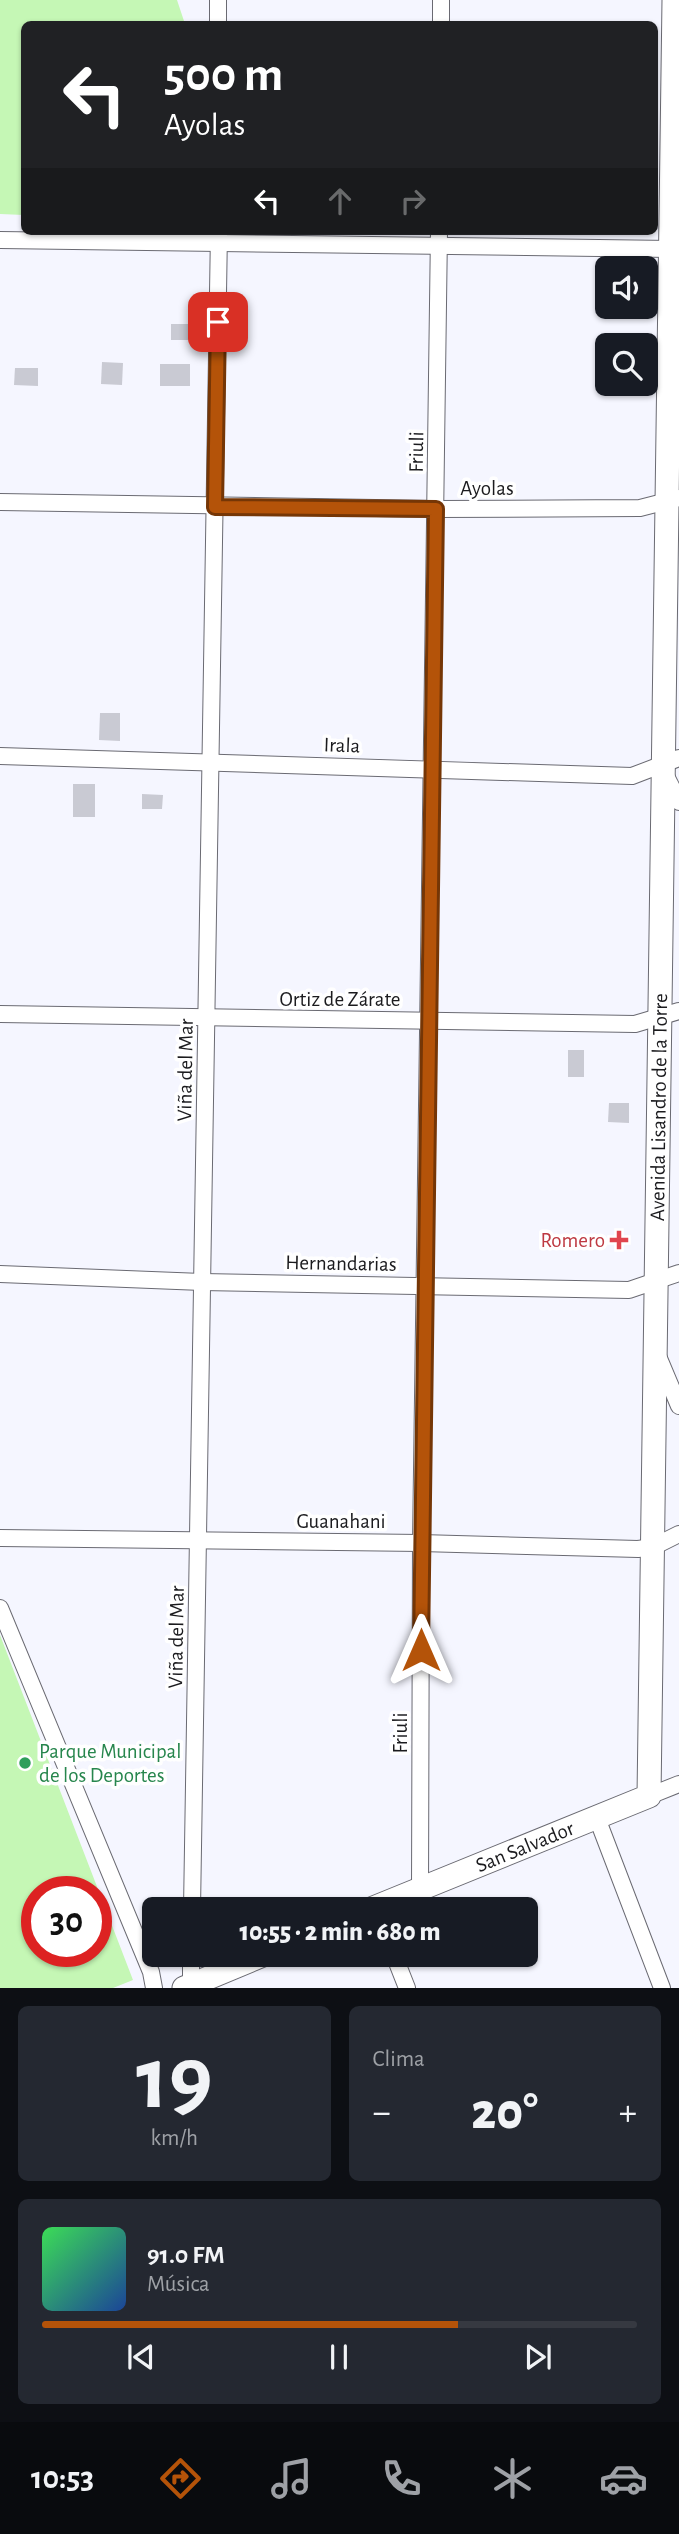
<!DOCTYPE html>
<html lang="es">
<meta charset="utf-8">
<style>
:root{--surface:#171b24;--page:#242831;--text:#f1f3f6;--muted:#9ea1a6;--line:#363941;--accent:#b45309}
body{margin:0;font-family:"Alegreya Sans",sans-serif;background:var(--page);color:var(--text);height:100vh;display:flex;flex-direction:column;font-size:26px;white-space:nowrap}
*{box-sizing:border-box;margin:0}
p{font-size:23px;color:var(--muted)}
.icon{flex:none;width:38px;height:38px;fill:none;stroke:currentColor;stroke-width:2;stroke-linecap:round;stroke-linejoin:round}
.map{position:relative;height:1988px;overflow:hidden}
.drawer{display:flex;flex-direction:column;gap:18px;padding:18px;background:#0d0f14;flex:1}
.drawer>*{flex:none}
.guide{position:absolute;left:21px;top:21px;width:637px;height:214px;border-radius:10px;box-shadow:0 2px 5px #0004;background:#202124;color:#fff;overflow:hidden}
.buttons{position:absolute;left:595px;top:256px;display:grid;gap:14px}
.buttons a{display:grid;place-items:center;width:63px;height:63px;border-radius:10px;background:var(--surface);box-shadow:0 2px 5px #0004;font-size:35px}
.speed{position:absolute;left:21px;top:1876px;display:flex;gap:14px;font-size:35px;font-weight:700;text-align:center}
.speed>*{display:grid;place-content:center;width:91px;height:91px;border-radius:50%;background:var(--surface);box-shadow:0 2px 5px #0004;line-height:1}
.speed .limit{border:10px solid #d22;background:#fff;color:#111}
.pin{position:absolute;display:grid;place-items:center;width:60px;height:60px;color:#fff;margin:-30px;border-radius:14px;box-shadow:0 4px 10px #0006}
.me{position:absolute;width:77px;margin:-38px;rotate:0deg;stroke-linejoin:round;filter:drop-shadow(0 0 5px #0008)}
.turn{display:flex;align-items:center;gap:24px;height:147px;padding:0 28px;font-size:32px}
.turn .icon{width:91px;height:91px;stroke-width:2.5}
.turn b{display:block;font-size:49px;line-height:60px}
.lanes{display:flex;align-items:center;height:66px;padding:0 28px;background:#0003;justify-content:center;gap:35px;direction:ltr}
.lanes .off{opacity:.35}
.big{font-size:52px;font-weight:800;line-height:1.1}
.drawer .tile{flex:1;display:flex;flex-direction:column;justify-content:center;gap:10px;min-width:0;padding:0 24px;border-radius:10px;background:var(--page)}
.drawer .dial{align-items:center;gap:0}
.dial b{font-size:91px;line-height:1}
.song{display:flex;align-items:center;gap:21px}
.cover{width:84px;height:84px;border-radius:10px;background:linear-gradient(135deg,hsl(130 70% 55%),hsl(220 70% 35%))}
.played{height:7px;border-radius:4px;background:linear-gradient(90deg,var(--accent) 70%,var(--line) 70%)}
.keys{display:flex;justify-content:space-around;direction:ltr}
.heat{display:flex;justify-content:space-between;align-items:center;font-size:38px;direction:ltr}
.drawer .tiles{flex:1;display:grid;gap:18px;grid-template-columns:1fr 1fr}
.tile:last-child{grid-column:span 2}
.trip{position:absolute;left:142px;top:1897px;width:396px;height:70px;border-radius:10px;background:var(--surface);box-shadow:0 2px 5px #0004;font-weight:800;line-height:70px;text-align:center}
.dock{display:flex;height:112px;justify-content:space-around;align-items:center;background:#090b0e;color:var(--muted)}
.dock .icon{width:49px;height:49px}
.dock .selected{color:var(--accent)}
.dock b{font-size:32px;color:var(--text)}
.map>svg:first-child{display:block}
</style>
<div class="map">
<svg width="679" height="1988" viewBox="0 0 679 1988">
<rect width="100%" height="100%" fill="#f5f6ff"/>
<g fill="#c5f7b5" fill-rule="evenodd">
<path d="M0 0H177L184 21 183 24H24V215L0 214Z"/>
<path d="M0 1635 133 1980 113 1988H0ZM37 1892H96V1951H37Z"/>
</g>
<g fill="#c9cad3">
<rect x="171" y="324" width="25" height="16"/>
<path d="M102 362 123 363 122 385 101 384Z"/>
<rect x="160" y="364" width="30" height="22"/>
<path d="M15 368H38V386L14 385Z"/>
<path d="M100 713H120V741L99 740Z"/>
<rect x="73" y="784" width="22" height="33"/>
<path d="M142 794 163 795 162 809H142Z"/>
<rect x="568" y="1050" width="16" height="27"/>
<path d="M609 1103H629V1123L608 1122Z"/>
</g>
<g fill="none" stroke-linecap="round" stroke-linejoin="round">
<g stroke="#6a6a72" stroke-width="18">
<g id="street">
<path d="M218 0V24"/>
<path d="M441 24V0"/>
<path d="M0 240 671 249 677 246"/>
<path d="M0 502 436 509 640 508 679 498"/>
<path d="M0 756 632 776 679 758"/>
<path d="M666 776 679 802"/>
<path d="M0 1014 635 1024 679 1011"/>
<path d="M0 1274 202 1282 629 1290 679 1273"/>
<path d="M658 1356 679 1406"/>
<path d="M0 1538 421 1543 638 1549 653 1547 679 1534"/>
<path d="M0 1608 151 1972 154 1988"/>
<path d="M649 1796 679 1784"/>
<path d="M597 1818 662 1988"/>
<path d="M420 1891 421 1543 439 231"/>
<path d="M192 1909 219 231"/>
<path d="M394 1955 407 1988"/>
<path d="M191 1985V1955"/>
</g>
</g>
<g stroke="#6a6a72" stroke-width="25">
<g id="secondary">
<path id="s1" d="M371 1909 649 1796 674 0"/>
<path d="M184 1988 263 1955"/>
</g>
</g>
<use href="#street" stroke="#fff" stroke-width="16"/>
<use href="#secondary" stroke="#fff" stroke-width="23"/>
</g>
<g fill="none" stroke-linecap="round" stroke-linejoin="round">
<g stroke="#753606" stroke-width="18">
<path id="route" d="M218 322 215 507 436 509 421 1650"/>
</g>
<use href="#route" stroke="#b45309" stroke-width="12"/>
</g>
<path fill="#e0444e" stroke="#fff" stroke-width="2.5" d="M615.5 1229.5h7v7h7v7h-7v7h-7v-7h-7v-7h7z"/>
<circle fill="#2e9e5b" stroke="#fff" stroke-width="2.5" cx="25" cy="1763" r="7"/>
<g text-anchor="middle" stroke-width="7" stroke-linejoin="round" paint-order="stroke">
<g font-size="21" fill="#1b1b1e" stroke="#fff">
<text transform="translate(416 452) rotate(-89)" y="7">Friuli</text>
<text x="487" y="495">Ayolas</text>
<text transform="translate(342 745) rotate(2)" y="7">Irala</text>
<text x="340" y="1006">Ortiz de Zárate</text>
<text transform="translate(185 1070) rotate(-89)" y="7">Viña del Mar</text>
<text dy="7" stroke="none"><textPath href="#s1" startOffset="989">Avenida Lisandro de la Torre</textPath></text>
<text transform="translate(341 1263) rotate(1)" y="7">Hernandarias</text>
<text x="341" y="1528">Guanahani</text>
<text transform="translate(176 1637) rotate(-89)" y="7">Viña del Mar</text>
<text transform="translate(400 1733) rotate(-90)" y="7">Friuli</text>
<text dy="7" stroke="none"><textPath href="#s1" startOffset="166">San Salvador</textPath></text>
</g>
<g font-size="21" fill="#be3a42" stroke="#fff" text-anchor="end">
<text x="605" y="1247">Romero</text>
</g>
<g font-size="21" fill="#27864d" stroke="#fff" text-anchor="start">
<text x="39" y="1758">Parque Municipal<tspan x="39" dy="24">de los Deportes</tspan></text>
</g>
</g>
</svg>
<div class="buttons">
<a><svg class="icon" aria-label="sound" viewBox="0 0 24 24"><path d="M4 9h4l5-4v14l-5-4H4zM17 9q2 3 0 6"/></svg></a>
<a><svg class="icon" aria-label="search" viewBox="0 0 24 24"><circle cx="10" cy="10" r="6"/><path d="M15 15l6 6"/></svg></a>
</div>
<div class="speed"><div class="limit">30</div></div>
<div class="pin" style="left:218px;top:322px;background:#d93025"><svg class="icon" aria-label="arrive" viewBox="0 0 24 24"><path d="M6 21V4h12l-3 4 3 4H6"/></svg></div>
<svg class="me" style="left:421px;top:1650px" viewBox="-20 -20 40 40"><path d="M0-17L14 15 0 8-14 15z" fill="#b45309" stroke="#fff" stroke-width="4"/></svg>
<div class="trip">10:55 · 2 min · 680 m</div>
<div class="guide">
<div class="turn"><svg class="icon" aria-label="left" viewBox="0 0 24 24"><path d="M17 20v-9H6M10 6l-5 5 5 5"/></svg><div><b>500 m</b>Ayolas</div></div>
<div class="lanes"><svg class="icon" aria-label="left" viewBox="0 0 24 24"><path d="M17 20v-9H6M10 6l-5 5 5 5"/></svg><svg class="icon off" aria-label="ahead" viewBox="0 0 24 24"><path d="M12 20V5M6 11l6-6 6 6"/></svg><svg class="icon off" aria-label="right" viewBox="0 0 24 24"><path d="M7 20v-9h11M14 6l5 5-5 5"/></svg></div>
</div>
</div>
<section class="drawer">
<div class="tiles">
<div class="tile dial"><b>19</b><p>km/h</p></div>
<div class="tile"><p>Clima</p>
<div class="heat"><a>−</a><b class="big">20°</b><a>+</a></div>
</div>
<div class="tile">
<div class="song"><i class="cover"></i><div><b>91.0 FM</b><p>Música</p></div></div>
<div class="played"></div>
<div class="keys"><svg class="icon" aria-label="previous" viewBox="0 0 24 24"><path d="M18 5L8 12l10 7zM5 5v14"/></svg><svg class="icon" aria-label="pause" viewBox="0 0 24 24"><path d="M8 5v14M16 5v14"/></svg><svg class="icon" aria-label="next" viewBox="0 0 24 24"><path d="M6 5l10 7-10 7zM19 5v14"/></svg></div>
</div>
</div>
</section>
<nav class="dock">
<b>10:53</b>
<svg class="icon selected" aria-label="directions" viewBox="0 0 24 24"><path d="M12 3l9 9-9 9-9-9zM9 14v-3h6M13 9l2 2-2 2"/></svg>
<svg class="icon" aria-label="music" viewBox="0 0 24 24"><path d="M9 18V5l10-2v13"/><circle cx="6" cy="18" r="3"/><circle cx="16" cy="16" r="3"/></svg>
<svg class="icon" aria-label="phone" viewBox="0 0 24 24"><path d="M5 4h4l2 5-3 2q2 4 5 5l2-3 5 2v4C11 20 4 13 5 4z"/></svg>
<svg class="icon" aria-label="climate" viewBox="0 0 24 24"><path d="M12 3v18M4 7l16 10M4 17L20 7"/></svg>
<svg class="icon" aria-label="car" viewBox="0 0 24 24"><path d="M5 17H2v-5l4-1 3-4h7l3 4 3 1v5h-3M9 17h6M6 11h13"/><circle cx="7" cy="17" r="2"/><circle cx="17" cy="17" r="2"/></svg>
</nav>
